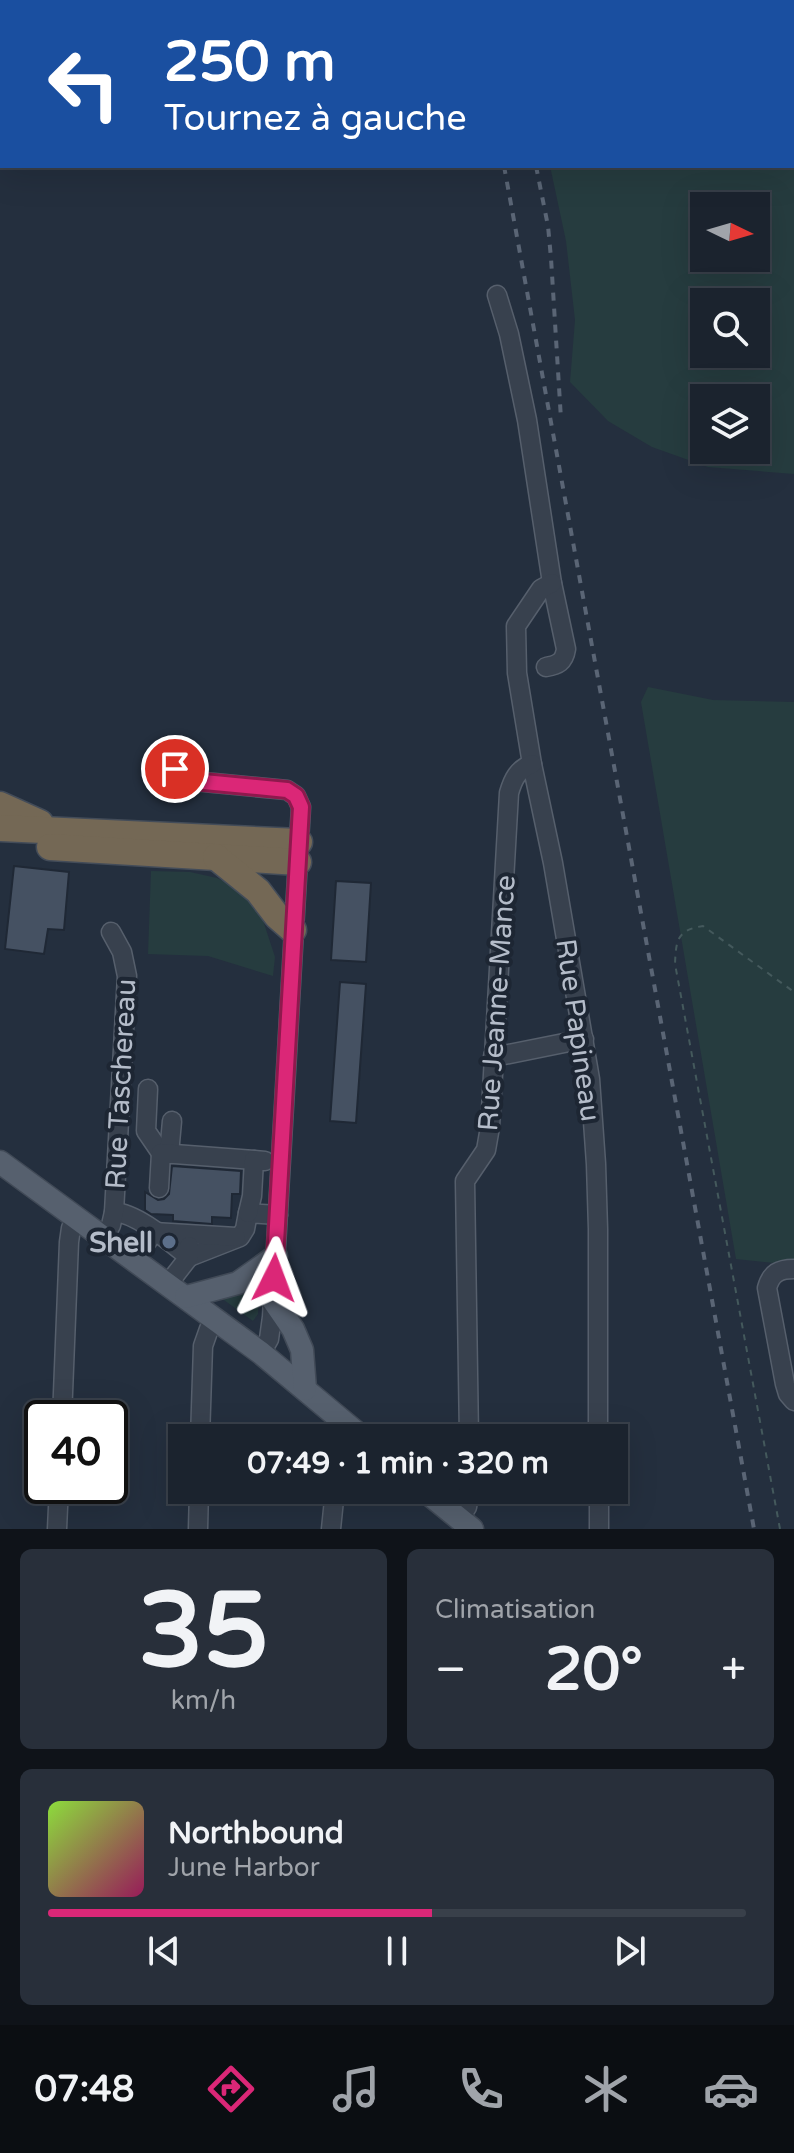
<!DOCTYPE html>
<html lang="fr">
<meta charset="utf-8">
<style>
:root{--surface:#1b232e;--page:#282f3a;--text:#f1f3f6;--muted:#a0a4aa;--line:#39404a;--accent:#db2777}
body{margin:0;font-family:"Varela Round",sans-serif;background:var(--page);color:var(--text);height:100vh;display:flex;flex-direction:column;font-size:30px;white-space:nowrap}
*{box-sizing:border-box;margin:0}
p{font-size:26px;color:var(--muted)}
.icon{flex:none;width:44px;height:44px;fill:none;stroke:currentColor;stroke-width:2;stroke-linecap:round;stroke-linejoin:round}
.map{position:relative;height:1529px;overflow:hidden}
.sheet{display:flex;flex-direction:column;gap:20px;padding:20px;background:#0f1319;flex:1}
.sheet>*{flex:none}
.guide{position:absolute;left:0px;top:0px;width:794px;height:168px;box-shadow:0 8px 32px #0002,0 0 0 2px var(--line);background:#1a4fa0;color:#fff;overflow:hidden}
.needle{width:52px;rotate:95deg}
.fabs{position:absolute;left:690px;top:192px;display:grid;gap:16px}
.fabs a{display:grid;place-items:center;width:80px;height:80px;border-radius:0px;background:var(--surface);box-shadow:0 8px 32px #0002,0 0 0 2px var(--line);font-size:40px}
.speed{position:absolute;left:24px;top:1400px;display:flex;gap:16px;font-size:40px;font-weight:700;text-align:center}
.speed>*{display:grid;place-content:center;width:104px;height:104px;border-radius:50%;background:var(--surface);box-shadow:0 8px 32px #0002,0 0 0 2px var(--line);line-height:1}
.speed .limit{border:4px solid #111;border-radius:12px;background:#fff;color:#111}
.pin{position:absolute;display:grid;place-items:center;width:68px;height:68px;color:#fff;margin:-34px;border:4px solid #fff;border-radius:50%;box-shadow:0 2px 8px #0007}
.me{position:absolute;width:88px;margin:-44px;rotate:3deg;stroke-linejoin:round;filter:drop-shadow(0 0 6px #0008)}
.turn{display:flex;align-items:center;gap:28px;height:168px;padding:0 32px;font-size:36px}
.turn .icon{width:104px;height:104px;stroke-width:2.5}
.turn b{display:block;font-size:56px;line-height:68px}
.big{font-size:60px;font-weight:700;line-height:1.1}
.sheet .widget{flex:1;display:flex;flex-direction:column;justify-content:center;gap:12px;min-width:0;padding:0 28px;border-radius:12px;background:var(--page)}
.sheet .dial{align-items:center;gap:0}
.dial b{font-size:104px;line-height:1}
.song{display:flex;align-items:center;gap:24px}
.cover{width:96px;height:96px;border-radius:12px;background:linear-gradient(135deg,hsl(90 70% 55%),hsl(330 70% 35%))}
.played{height:8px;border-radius:4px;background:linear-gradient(90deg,var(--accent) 55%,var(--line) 55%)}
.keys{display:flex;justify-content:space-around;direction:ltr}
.heat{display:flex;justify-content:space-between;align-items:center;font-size:44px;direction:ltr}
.sheet .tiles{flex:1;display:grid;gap:20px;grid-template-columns:1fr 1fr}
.widget:last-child{grid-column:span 2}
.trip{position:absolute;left:168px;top:1424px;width:460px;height:80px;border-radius:0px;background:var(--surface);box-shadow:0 8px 32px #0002,0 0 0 2px var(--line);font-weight:700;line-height:80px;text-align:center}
.dock{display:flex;height:128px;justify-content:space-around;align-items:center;background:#0b0e12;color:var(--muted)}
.dock .icon{width:56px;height:56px}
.dock .current{color:var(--accent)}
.dock b{font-size:36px;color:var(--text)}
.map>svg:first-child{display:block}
</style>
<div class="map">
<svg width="794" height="1529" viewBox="0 0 794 1529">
<rect width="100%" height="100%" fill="#242f3e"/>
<g fill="#263c3f" fill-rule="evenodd">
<path d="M516 0H794V474L708 467 652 447 608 421 570 382 575 320 566 241 550 166H792V2H516ZM704 206H756V258H704ZM704 302H756V354H704ZM704 398H756V450H704Z"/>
<path d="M648 687 713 700 794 702V1265L736 1259 641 702Z"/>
<path d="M151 871 190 872 217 878 240 889 258 905 275 957 273 976 208 956 148 954Z"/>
<path d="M260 1276 258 1314 253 1321 217 1295Z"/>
</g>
<g fill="#455162" stroke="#1f2835" stroke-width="2">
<path d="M14 866 69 872 64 930 48 929 44 954 5 949Z"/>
<path d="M336 881 371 883 366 962 331 960Z"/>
<path d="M340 982 366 984 356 1123 330 1121Z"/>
<path d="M172 1166 241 1171 240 1194H232L231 1218 212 1217V1224L173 1221V1215L151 1214 145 1210V1192L158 1200 164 1199 169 1194Z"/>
</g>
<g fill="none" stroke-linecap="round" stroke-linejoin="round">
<g stroke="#565f6c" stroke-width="21">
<g id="minor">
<path d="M497 295 509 334 527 420 552 583 566 649C564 662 558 665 546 667"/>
<path d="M552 583 541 589 516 626 517 673 532 764 553 863 590 1079 596 1164 598 1229V1438"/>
<path d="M176 751V772L183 780 287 790 296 796 301 807 272 1317 269 1339 261 1353"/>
<path d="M493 1056 504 1055 584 1039"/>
<path d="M148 1089 146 1131 161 1153"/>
<path d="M169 1154 172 1121"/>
<path d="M159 1188 161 1153 254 1160"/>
<path d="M114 1212C137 1213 171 1243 189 1257L240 1237 245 1229 248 1213 278 1215"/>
<path d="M248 1213 252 1196 254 1160 265 1161"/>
<path d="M104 1238 111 1225 114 1212 127 976 122 952 111 932"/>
<path d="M134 1260 154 1232 236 1237"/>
<path d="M794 1269C779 1269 771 1273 767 1288L785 1384 788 1394 794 1401"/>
<path d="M168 1284 189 1257V1246"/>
<path d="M62 1418 69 1242 71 1228 77 1219"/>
<path d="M200 1438 203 1346 209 1329 216 1320"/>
<path d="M469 1438 465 1181 486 1150 490 1127 509 793C513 779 518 769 532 764"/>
<path d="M599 1490V1529"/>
<path d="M459 1519 467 1507 470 1490"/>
<path d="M57 1529 59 1486"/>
<path d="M198 1529 199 1490"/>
<path d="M331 1529 335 1490"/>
</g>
</g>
<g stroke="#414a57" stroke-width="25">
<g id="major">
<path d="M0 1162 261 1353 363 1438"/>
<path d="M186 1297 238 1283 276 1256"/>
<path d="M273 1300 293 1329 302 1350 305 1389"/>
<path d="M424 1490 472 1529"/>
</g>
</g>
<g stroke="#434c59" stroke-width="29">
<g id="highway">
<path d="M0 805 40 823"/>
<path d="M0 828 299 842"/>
<path d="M50 847 298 862"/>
<path d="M216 857 258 891 277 916 293 930"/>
</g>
</g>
<path stroke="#44595c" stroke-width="2" stroke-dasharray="6 6" stroke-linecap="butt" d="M780 1529 675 964C676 940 677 930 703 926L794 992"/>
<use href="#minor" stroke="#38414e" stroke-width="18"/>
<use href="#major" stroke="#56606e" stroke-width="22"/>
<use href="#highway" stroke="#746855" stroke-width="26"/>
<g stroke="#5a6575" stroke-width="4" stroke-dasharray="8 8" stroke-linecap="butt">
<path d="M473 0 474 2"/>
<path d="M506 0V2"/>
<path d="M504 166 754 1529"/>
<path d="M536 166 548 226 551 258 561 419"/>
</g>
</g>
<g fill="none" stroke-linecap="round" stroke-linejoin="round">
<g stroke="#8e194d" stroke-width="20">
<path id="route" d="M175 769 177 775 183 780 287 790 296 796 301 807 274 1278"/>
</g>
<use href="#route" stroke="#db2777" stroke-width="14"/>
</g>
<circle fill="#5c6f8a" stroke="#1d2633" stroke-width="3" cx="169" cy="1242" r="8"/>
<g text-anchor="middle" stroke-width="8" stroke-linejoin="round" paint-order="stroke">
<g font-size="28" fill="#b4bcc9" stroke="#1d2633">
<text transform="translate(496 1003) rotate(-86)" y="10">Rue Jeanne-Mance</text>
<text transform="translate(579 1030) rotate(82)" y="10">Rue Papineau</text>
<text transform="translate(120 1084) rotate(-87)" y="10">Rue Taschereau</text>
</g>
<g font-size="28" font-weight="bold" fill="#b4bcc9" stroke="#1d2633" text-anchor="end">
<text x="153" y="1252">Shell</text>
</g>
</g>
</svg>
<div class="fabs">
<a><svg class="needle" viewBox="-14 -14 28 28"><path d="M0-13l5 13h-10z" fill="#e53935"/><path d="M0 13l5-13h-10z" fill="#a0a4aa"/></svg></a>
<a><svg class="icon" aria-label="search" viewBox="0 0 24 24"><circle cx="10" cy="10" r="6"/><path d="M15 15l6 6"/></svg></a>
<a><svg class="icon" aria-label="layers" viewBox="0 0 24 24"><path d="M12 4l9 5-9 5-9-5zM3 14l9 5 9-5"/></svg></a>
</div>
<div class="speed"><div class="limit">40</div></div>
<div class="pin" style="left:175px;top:769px;background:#d93025"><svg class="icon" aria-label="arrive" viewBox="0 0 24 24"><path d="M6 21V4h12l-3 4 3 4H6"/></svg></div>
<svg class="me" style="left:274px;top:1278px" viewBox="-20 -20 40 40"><path d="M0-17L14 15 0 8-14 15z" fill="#db2777" stroke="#fff" stroke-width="4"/></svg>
<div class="trip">07:49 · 1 min · 320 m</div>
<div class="guide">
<div class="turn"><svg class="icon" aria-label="left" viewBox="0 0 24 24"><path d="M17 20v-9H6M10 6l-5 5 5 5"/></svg><div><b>250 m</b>Tournez à gauche</div></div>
</div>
</div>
<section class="sheet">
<div class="tiles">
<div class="widget dial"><b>35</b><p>km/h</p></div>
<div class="widget"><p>Climatisation</p>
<div class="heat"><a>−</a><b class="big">20°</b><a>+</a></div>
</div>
<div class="widget">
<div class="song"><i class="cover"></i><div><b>Northbound</b><p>June Harbor</p></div></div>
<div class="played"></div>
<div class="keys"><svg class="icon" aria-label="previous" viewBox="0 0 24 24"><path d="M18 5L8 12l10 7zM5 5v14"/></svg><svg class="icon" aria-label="pause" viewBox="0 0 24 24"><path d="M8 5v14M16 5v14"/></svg><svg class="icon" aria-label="next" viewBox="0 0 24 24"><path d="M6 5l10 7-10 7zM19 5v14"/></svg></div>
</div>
</div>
</section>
<nav class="dock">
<b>07:48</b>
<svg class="icon current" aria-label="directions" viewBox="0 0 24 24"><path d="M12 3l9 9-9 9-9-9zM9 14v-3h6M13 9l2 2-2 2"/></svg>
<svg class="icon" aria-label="music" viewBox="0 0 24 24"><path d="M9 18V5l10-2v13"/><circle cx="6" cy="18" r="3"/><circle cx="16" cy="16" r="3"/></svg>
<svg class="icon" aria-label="phone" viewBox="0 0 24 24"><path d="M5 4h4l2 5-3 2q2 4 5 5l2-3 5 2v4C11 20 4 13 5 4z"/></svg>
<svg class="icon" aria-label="climate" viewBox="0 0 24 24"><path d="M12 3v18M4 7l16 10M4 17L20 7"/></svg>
<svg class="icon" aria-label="car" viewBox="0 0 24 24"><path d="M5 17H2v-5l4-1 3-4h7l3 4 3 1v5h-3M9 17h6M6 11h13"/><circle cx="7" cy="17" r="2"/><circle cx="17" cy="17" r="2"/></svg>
</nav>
